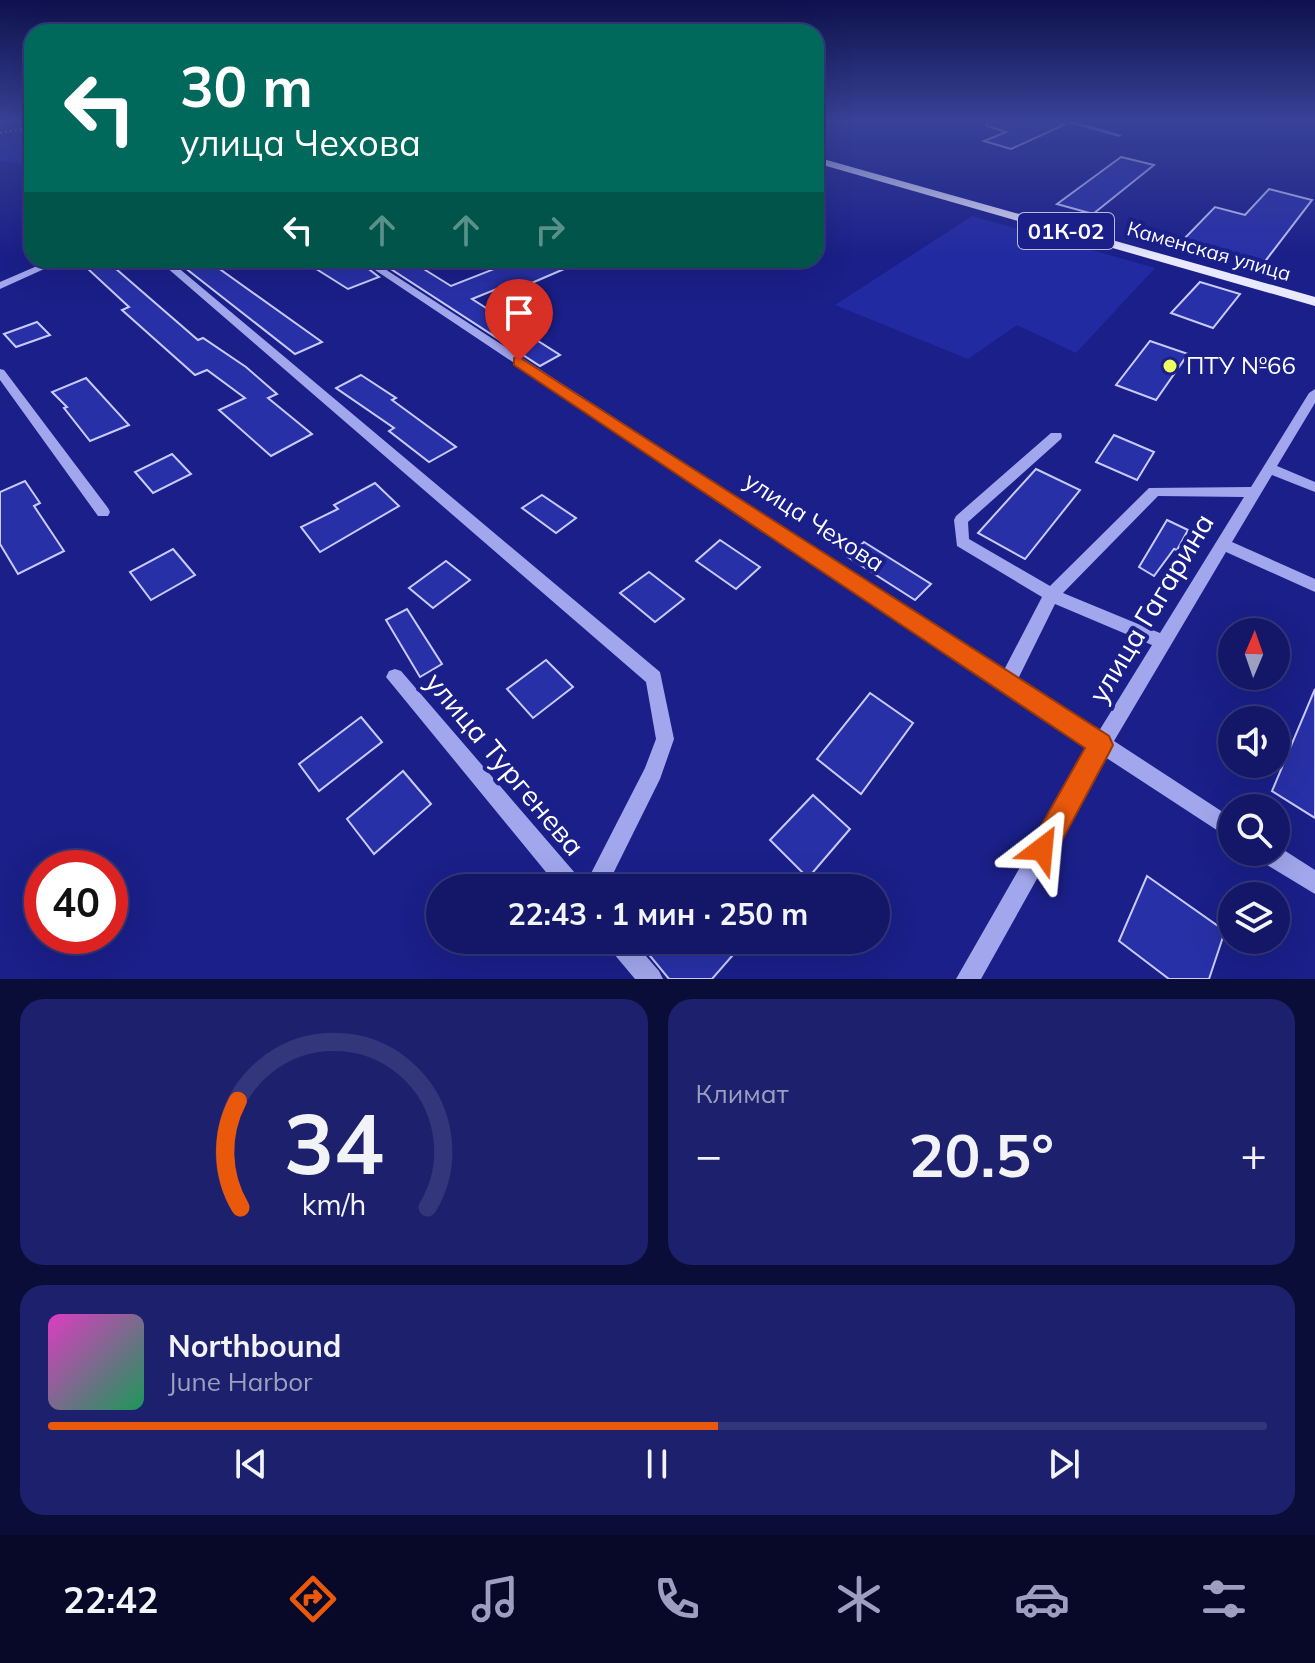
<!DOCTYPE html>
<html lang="ru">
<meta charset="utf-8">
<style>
:root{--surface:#141767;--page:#1d206d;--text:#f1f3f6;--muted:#9d9fc0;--line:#33367b;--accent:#ea580c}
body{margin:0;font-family:Mulish,sans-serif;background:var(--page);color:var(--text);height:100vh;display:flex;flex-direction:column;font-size:30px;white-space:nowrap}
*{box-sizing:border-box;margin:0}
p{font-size:26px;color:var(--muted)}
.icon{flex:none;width:44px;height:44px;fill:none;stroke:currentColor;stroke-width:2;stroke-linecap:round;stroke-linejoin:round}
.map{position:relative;height:979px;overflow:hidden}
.details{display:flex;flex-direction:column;gap:20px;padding:20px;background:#0b0d39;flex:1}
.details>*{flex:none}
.banner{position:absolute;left:24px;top:24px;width:800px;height:244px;border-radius:24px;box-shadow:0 8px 32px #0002,0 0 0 2px var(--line);background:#00695c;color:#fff;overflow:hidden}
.needle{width:52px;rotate:2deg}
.controls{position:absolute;left:1218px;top:618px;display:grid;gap:16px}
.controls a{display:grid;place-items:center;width:72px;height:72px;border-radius:50%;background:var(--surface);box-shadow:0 8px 32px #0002,0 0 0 2px var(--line);font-size:40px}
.speed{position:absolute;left:24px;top:850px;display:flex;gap:16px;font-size:40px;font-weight:700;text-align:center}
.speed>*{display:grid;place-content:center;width:104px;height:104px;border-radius:50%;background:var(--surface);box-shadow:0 8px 32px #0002,0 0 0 2px var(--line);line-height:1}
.speed .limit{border:12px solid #d22;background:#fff;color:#111}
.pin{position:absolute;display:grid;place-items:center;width:68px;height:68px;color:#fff;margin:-82px -34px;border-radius:50% 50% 50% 0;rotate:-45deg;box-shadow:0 0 8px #0007}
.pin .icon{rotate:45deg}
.me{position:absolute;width:88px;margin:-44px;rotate:29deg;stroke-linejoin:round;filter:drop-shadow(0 0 6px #0008)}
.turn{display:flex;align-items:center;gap:28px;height:168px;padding:0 24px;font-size:36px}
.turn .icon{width:104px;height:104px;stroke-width:2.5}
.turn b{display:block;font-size:56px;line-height:68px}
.lanes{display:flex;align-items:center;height:76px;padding:0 24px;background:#0003;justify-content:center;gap:40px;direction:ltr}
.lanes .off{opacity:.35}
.big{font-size:60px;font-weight:700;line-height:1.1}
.details .widget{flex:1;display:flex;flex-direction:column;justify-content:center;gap:12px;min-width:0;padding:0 28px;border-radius:24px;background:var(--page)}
.details .dial{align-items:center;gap:0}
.dial svg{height:208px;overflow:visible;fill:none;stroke:var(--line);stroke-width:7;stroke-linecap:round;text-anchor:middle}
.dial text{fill:var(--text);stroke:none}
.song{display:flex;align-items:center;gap:24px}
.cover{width:96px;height:96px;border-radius:12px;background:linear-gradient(135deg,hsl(310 70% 55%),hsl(150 70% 35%))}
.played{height:8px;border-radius:4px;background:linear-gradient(90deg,var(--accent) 55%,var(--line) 55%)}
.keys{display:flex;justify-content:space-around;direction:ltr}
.heat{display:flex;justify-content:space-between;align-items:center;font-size:44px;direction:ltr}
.details .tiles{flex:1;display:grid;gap:20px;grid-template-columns:1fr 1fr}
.widget:last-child{grid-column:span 2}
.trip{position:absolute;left:426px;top:874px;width:464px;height:80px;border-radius:40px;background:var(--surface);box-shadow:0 8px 32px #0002,0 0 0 2px var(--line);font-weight:700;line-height:80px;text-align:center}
.dock{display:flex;height:128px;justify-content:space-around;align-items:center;background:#080929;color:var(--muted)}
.dock .icon{width:56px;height:56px}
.dock .on{color:var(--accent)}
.dock b{font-size:36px;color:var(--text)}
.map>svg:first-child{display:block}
</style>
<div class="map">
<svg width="1315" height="979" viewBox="0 0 1315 979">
<rect width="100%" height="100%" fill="#1a1f89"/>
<g fill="#222aa2">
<path d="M32 139V165L0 161V141Z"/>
<path d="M972 216 1155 268 1076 353 1017 325 968 359 835 305Z"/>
</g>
<g fill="#2830a7" stroke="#c8cbf9" stroke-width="2">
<path d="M987 120H1054L1064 125 1011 149 984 141 1006 132 987 126Z"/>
<path d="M1121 157 1154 165 1093 214 1057 204Z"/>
<path d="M1269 189 1312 200 1263 264 1182 241 1215 207 1245 215Z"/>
<path d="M175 260H207L322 342 295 354Z"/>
<path d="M302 260H357L379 277 348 289Z"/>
<path d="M377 260H418L414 263 451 286 517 260H585L527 285 519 280 472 299 560 355 540 366Z"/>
<path d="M108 262 198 340 203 338 246 367 277 394 268 398 312 434 271 456 219 410 245 398 207 370 195 375 122 310 129 307 88 269Z"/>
<path d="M1200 282 1240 294 1213 328 1171 313Z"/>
<path d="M37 322 50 335 16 347 4 334Z"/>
<path d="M1150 341 1188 354 1156 400 1116 385Z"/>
<path d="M361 375 396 398 392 400 456 447 429 462 389 431 394 428 336 388Z"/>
<path d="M86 378 129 425 90 441 64 408 67 407 52 392Z"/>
<path d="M1114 435 1154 452 1137 480 1096 462Z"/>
<path d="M172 454 191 474 153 493 135 472Z"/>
<path d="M1036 469 1080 490 1025 559 978 533Z"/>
<path d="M25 481 40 503 34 506 64 551 18 574 0 544V492Z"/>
<path d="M375 483 399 506 320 552 301 527 338 509 334 505Z"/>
<path d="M542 495 576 518 556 533 522 508Z"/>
<path d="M1167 520 1188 530 1177 550 1174 549 1154 576 1139 567Z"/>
<path d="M720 540 760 567 736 589 696 561Z"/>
<path d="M864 542 931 584 915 600 848 557Z"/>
<path d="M173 549 195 575 151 600 130 572Z"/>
<path d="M446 561 470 580 433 608 409 588Z"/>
<path d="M649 572 684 599 655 622 620 593Z"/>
<path d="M407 609 442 664 420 677 386 620Z"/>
<path d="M546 660 573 687 533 718 507 689Z"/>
<path d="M1315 689V818L1272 791Z"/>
<path d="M870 693 913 723 861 794 817 759Z"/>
<path d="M361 717 382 742 319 791 299 764Z"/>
<path d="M403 771 431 804 374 854 347 819Z"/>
<path d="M813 795 850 829 808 878 770 840Z"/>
<path d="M1147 876 1225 931 1209 979H1169L1119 941Z"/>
<path d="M637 940H659L669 951 679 940H746L712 979H669Z"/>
</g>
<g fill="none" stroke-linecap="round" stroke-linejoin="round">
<path stroke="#a2a7ed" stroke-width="2" stroke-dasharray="2 3" stroke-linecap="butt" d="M0 133 32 127"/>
<g fill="#a2a7ed" fill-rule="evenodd">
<path d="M1057 120H1070L1122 135 1119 137Z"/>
<path d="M51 260H64L0 289V282Z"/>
<path d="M158 260H169L660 672 674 739 660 779 606 888H559L386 677 389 671 395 669 401 671 581 880 584 887 645 768 656 739 646 682Z"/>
<path d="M360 260H371L1004 670 1042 597 957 546 954 520 956 516 1051 433H1061L1062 436 1061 439 968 522 969 539 1050 586 1149 488 1251 487 1309 393 1315 389V403L1277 466 1315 482V492L1272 475 1232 542 1315 579V592L1226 552 1114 741 1232 818V840L1105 757 981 979H956L1089 747ZM1158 496 1244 497 1160 633 1063 593ZM1055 604 1152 645 1099 731 1018 679Z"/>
<path d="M0 369 4 370 108 508 110 512 108 516H98L0 380Z"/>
<path d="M1276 845 1315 870V894L1259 860 1256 852H1276Z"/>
<path d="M605 940H632L659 971 663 979H635L609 948Z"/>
</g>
<path fill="#e8e8ff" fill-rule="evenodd" d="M816 157 1315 297V306L816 163Z"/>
</g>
<linearGradient id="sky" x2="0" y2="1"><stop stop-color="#0e114b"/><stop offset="0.47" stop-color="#384297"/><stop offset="1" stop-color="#384297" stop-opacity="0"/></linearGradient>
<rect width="1315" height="257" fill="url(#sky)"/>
<path fill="#ea580c" stroke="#983908" stroke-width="2" d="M519 357 1109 736 1113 745 1109 753 1052 859 1042 863 1032 859 1028 849 1085 748 514 365V358Z"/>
<circle fill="#efff5e" stroke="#1a1f89" stroke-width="3" cx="1170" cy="366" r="8"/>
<g text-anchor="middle" stroke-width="8" stroke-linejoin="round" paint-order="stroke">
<g font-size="20" fill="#fff" stroke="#1a1f89">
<text transform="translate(1209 251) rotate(16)" y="7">Каменская улица</text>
</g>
<rect fill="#1a1f89" stroke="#babcdc" stroke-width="2" x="1018" y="213" width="96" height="36" rx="6"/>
<g font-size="22" font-weight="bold" fill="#fff">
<text x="1066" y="239">01К-02</text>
</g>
<g font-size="24" fill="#fff" stroke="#1a1f89" text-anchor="start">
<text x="1186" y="374">ПТУ №66</text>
</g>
<g font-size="24" fill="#fff" stroke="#1a1f89">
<text transform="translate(814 522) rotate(33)" y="8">улица Чехова</text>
</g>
<g font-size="28" fill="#fff" stroke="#1a1f89">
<text transform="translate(1151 608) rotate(-59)" y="10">улица Гагарина</text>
<text transform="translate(505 764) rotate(50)" y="10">улица Тургенева</text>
</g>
</g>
</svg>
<div class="controls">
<a><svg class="needle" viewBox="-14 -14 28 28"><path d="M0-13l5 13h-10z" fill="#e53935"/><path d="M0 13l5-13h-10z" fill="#9d9fc0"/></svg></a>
<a><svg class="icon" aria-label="sound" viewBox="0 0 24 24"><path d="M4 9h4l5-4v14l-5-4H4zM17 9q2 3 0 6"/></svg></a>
<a><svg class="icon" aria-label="search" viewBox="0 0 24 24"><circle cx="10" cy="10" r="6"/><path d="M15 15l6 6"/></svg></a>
<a><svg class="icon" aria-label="layers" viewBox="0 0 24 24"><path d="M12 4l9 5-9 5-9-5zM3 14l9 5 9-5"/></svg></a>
</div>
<div class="speed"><div class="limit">40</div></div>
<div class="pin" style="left:519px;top:361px;background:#d93025"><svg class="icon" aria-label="arrive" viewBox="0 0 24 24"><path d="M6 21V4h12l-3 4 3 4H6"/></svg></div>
<svg class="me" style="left:1042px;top:849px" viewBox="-20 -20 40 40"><path d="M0-17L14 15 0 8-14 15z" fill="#ea580c" stroke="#fff" stroke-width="4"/></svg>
<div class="trip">22:43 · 1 мин · 250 m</div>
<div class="banner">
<div class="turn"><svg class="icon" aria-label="left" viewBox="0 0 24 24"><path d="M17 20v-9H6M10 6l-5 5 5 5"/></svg><div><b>30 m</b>улица Чехова</div></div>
<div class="lanes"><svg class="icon" aria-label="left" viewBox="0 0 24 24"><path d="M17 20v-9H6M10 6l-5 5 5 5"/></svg><svg class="icon off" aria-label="ahead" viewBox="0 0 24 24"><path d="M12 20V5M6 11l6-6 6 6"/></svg><svg class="icon off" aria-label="ahead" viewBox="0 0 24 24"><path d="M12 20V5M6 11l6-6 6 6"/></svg><svg class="icon off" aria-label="right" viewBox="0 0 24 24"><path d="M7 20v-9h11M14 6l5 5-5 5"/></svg></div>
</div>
</div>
<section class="details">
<div class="tiles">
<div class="widget dial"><svg viewBox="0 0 100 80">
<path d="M14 69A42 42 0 1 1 86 69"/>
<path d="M14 69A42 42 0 0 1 13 28" stroke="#ea580c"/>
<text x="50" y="56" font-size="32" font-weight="700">34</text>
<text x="50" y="72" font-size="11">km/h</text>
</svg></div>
<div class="widget"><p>Климат</p>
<div class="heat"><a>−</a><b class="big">20.5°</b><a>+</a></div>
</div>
<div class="widget">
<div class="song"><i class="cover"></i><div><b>Northbound</b><p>June Harbor</p></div></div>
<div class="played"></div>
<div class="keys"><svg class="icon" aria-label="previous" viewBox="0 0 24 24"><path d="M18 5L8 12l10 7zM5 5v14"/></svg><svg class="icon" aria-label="pause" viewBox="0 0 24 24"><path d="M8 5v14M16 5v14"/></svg><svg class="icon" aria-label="next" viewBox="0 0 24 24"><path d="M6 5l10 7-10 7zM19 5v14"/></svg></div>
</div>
</div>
</section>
<nav class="dock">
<b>22:42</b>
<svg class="icon on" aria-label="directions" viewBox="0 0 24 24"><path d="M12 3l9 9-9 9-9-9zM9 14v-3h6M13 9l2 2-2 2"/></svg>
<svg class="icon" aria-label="music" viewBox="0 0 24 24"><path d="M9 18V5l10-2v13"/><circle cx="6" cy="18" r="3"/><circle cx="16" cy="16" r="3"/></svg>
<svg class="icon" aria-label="phone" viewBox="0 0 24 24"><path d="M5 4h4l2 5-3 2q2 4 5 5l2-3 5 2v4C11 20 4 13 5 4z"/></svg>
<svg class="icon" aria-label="climate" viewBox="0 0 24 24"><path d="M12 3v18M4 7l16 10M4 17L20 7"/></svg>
<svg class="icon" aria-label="car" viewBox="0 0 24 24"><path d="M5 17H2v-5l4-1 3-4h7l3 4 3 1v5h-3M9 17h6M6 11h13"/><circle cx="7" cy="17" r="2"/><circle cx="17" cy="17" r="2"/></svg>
<svg class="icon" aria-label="filters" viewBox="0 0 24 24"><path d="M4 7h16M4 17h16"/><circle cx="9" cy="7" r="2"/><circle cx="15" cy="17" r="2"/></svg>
</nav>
